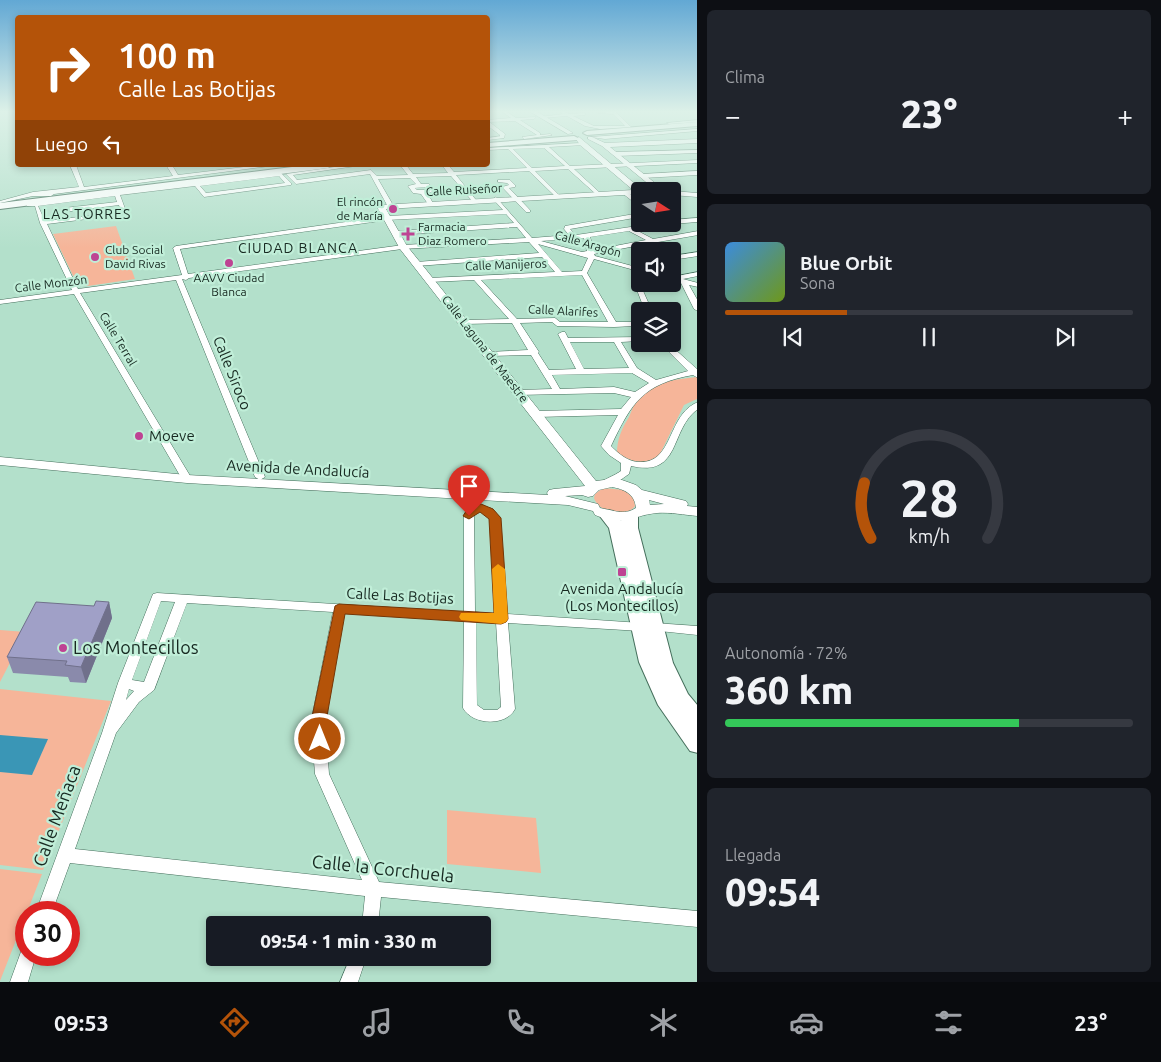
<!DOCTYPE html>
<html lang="es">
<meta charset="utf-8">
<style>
:root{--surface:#171b24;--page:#20242c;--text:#f1f3f6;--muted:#9ea1a6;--line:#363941;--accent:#b45309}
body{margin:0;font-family:Ubuntu,sans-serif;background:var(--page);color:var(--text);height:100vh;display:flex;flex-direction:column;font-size:19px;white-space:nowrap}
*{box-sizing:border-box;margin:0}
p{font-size:16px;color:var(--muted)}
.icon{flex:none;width:28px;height:28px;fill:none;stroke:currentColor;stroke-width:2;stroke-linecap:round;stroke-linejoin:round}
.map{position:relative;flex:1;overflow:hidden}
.sheet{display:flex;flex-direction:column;gap:10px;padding:10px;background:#0d0f14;width:464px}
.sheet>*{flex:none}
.top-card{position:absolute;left:15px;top:15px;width:475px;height:152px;border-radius:5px;box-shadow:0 2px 8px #0003;background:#b45309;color:#fff;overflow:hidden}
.needle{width:32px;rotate:102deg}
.fabs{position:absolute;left:631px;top:182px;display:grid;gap:10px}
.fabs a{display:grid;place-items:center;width:50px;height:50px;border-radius:5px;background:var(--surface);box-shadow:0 2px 8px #0003;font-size:25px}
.speed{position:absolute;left:15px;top:901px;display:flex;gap:10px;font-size:25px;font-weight:700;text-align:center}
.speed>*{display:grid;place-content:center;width:65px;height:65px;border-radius:50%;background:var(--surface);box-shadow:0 2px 8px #0003;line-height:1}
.speed .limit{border:8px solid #d22;background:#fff;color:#111}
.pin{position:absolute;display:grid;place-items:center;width:42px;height:42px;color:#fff;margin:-51px -21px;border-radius:50% 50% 50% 0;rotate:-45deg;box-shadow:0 0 5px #0007}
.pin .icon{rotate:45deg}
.me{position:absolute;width:55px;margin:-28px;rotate:0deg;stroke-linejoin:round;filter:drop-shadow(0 0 4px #0008)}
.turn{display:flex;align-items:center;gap:18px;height:105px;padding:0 20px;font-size:22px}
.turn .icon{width:65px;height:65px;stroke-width:2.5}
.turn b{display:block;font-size:35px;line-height:42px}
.then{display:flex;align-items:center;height:48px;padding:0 20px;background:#0003;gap:10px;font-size:19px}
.big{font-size:38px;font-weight:800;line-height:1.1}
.sheet .widget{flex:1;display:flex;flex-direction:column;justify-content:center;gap:8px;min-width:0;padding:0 18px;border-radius:8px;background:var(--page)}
.sheet .dial{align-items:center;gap:0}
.dial svg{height:130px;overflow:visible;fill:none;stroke:var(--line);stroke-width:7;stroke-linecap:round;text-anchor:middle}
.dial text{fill:var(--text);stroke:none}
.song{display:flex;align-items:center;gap:15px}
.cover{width:60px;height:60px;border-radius:8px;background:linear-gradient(135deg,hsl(210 70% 55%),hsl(80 70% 35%))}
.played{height:5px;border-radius:2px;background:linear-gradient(90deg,var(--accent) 30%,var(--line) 30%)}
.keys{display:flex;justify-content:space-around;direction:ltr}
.heat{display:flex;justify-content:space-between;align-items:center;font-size:28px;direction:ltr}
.charge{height:8px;border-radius:4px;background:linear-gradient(90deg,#34c759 72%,var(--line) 0)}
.trip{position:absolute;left:206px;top:916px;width:285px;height:50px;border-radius:5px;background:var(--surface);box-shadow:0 2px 8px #0003;font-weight:800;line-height:50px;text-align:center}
.tab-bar{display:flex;height:80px;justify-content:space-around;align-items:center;background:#090b0e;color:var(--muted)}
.tab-bar .icon{width:35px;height:35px}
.tab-bar .active{color:var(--accent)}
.tab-bar b{font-size:22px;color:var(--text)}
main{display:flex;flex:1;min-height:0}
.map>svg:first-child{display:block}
</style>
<main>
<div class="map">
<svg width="698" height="982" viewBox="0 0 698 982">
<rect width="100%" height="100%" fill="#b3e0cb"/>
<g fill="#f6b599">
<path d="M116 226 135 279 88 286 77 284 53 234Z"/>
<path d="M697 377V399L684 405 660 454C647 467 631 462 617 453 617 439 622 428 629 417 632 410 636 398 642 393 657 381 679 379 697 377Z"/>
<path d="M603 488 624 490 634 498 635 506C626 519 599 513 594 498L595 494Z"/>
<path d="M0 630 26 632 0 682Z"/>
<path d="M0 689 111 701 43 870 0 865Z"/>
<path d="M447 810 536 818 541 873 447 864Z"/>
<path d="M0 869 42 874 0 981Z"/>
</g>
<path fill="#3a96b6" d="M0 735 48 739 32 775 0 772Z"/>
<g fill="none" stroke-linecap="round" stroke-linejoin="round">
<g stroke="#456f5c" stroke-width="1">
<g id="street">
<path d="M501 111H506L516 118 536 117 534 119 520 120 540 133V135L550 134 552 135 524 139 522 137 537 135 515 121 488 122V120L511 118Z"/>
<path d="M559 111H564L569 114 585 113V115L573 116 594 126H625L613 114 598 113 615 111 631 127 600 129 585 126 567 116 542 118 540 117 563 114Z"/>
<path d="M698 120V122L669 124 667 123Z"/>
<path d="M698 129V131L605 139 591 137Z"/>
<path d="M502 136 504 138 488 140V138Z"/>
<path d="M582 143 584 145 549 147 570 166 698 160V163L574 169 599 192 600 193 597 195 568 169 535 171 560 196 557 198 529 171 456 175 476 200 473 202 451 176 416 177 421 184H429L434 191 427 193 433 203 430 205 428 204 421 194 413 193 408 186 416 184 410 178 378 179 393 205 390 207 387 205 370 174 296 184 286 174 348 165H363L293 175 297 180 371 170 377 176 408 175 400 165H406L413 174 448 173 442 165H448L454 172 527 168 508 149 488 150V148ZM544 148 565 166 532 168 513 149ZM425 187 427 190H417L415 188Z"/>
<path d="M698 150V153L616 156 613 154 616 152Z"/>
<path d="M70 165H76L84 187 173 176 166 165H172L178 175 261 165H277L54 194 51 196H33L0 203V201L33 192 79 187Z"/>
<path d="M698 171V175L643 178 640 176 643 174Z"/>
<path d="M280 172 291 183V185L204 197 195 186 120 195 127 214 47 224 78 289 182 275 173 248 176 246 388 216 503 210 493 199 496 197 532 238 569 235 564 229 565 226 640 213V217L570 229 576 235 651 224H664L661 226 636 230 653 239 698 231V235L658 242 672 250 673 251 672 252 666 251 651 243 594 254 595 256 640 268 639 277 640 284 652 311H645L632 277 638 271 594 259 587 273 616 322H632L636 324 635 326 614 327 557 326 552 322 520 323 539 352 538 353 549 370 576 369 558 334 562 332H565L568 338 640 337V341L621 342 637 368 656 380 688 371 661 344H669L698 370V378L693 375C643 384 632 402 611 446 619 454 628 462 640 462 674 463 667 414 698 402V409C669 429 682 478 631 466L629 474C620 480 611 488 600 486L598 484C604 479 614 476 621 471V463L609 455 601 446 618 415 536 417 532 414 536 411 621 409 631 397 614 393 516 395 515 393 516 391 519 390 552 389 531 355 488 356 484 354 488 352 528 350 512 323 463 324 459 322 463 320 509 319 474 280 429 282 426 280 429 278 555 272 542 257 416 266 413 264 416 262 539 253 529 242 402 249 189 278 186 280 182 279 265 477 260 480 255 477 176 280 80 293 192 479 187 482 182 479 74 294 0 304V300L72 290 40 223 35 206H27V204ZM279 176 285 183 206 193 200 186ZM115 196 117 202 64 208 61 210 64 212 119 205 121 212 45 221 38 206ZM506 214 514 223 396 231 393 233 396 235 517 227 526 238 403 245 188 274 180 249 387 220ZM629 231 646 240 594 250 590 237ZM584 238 587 251 582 252 541 241ZM538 244 588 258 582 271 562 272ZM582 275 608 322H560L555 318 517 319 481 280ZM570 342H614L629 368 584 369ZM632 373 649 383 635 392 614 387 560 389 552 375Z"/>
<path d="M498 180H510L515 185V187L509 188 530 210V212H526L502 187 509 185 507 183 498 182Z"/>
<path d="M622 191H626L640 202V207L622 193Z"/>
<path d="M698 218V222L672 224V220Z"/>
<path d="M698 252V256L672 260V256Z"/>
<path d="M698 272V276L683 279 698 283V287L689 285 698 301V311L694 309 681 283 672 281V277Z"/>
<path d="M481 505 493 509 500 518 507 614 641 623 645 624 647 627 645 630 641 631 508 623 515 709C506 727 472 725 463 708L464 620 344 613 325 722 329 774 379 882 698 911V927L381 897 378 925H362L365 896 70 863 52 912H36L102 733 118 683 153 594 157 593 464 612V515L468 509ZM481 512 485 513 490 519 496 614 475 612 474 515ZM161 601 175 602 144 682 132 680ZM187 603 333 612 311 722 315 774 362 880 75 849 116 733 139 702 154 690ZM476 621 496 622 501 707 497 710H484L477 705ZM129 689 134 691 126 700Z"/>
<path d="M654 623 698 626V635L650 630 648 627 650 624Z"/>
<path d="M26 947V955H36L28 982H10L22 949Z"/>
<path d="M350 958H366L358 982H340Z"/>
</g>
</g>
<g stroke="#456f5c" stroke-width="1">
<g id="secondary">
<path d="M529 111H536L573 133 568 134Z"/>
<path d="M488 121 505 134 504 138H500V135L488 126Z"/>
<path d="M579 137 641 189H649L653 191H640V194L386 209 407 246 596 481 612 479 622 480 636 485 642 490 686 501 688 504 687 506 698 507V516C684 515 671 512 657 513 628 516 627 528 595 515L593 511 568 505 187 483 0 465V457L187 475 548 495 547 493 549 490 554 489 585 486 400 249 377 207 381 205 633 190 580 145 576 139ZM612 487C624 489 635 494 636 508 623 516 613 510 600 508L598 504 565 496 582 495 588 497 593 496 599 490ZM649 500 664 504 650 505Z"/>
<path d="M588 137H592L605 143 698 139V143L610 147 665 191H657L602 146 588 139Z"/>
<path d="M670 191H672L698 193V197L672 195V191Z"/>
</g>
</g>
<g stroke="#456f5c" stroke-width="2">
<g id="primary">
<path d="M698 122V126L587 135 583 133 587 131Z"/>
<path d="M574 136 578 138 577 140 488 147V143Z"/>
<path d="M308 165H332L328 168 0 209V203Z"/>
<path d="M607 510 613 511 621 521 624 513 630 512 636 513 638 517V528L673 663 688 694 698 706V753L690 751 658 705 639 662 609 528 599 515 601 511Z"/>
</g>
</g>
<use href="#street" fill="#fff" fill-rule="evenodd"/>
<use href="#secondary" fill="#fff" fill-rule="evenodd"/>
<use href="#primary" fill="#fff" fill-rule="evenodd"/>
</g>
<g fill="#8a8aab">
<path d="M637 188 660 191H640V200L636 196Z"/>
<path d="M109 602 112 618 86 683 70 682 68 677 13 673 7 657 94 606Z"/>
</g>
<path fill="#70708b" d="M109 602 112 618 86 683 81 667Z"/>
<g fill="#a0a0c7" stroke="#70708b">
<path d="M651 185 660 191H641L637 188Z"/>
<path d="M96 601 109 602 81 667 65 665 67 661 7 657 36 602 94 606Z"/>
</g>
<linearGradient id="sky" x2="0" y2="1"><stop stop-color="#62a8d4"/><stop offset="0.45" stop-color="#ddf1e8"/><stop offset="1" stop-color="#ddf1e8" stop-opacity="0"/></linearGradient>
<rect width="698" height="248" fill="url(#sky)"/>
<path fill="#b45309" stroke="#753606" d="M481 504 493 509 501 518 508 619 506 622 501 624 345 614 326 722 328 739 325 744 320 746 314 744 312 739 311 722 335 606 339 604 494 613 489 519 480 512 469 519 463 516 468 508Z"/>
<path fill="#f59e0b" d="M498 564 505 569 508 619 506 622 501 624 461 620 459 617 461 613H494L492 569Z"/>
<g fill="#be4393" stroke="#c0eed8" stroke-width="2">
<circle cx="393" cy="209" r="5"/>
<path d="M405.5 226.5h5v5h5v5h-5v5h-5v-5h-5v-5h5z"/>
<circle cx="95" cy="257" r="5"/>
<circle cx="229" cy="263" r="5"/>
<circle cx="139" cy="436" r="5"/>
<rect x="617" y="567" width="10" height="10" rx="2.5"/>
<circle cx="63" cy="648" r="5"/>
</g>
<g text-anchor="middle" stroke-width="4.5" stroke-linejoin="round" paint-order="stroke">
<g font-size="12" fill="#172921" stroke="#c0eed8">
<text transform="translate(464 190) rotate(-3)" y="4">Calle Ruiseñor</text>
<text transform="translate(588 244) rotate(16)" y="4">Calle Aragón</text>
<text transform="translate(506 265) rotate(-2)" y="4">Calle Manijeros</text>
<text transform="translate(51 284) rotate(-7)" y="4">Calle Monzón</text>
<text transform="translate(563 311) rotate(3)" y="4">Calle Alarifes</text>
<text transform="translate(118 339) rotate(59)" y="4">Calle Terral</text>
<text transform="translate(485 349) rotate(52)" y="4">Calle Laguna de Maestre</text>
</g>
<g font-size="12" fill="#172921" stroke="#c0eed8" text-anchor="start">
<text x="383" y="206" text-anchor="end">El rincón<tspan x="383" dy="14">de María</tspan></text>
<text x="418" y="231">Farmacia<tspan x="418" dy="14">Diaz Romero</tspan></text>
<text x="105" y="254">Club Social<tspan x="105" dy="14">David Rivas</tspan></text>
<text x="229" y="282" text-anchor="middle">AAVV Ciudad<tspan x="229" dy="14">Blanca</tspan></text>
</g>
<g font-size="14" letter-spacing="1" fill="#172921" stroke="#c0eed8">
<text x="87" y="219">LAS TORRES</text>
<text x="298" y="253">CIUDAD BLANCA</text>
</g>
<g font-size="15" fill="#172921" stroke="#c0eed8">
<text transform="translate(232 373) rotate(68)" y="5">Calle Siroco</text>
<text transform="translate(298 469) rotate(3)" y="5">Avenida de Andalucía</text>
<text transform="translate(400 596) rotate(3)" y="5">Calle Las Botijas</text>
</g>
<g font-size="15" fill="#172921" stroke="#c0eed8" text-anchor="start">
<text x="149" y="441">Moeve</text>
<text x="622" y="594" text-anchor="middle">Avenida Andalucía<tspan x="622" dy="17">(Los Montecillos)</tspan></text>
</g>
<g font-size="18" fill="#172921" stroke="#c0eed8" text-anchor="start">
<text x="73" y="654">Los Montecillos</text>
</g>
<g font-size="18" fill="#172921" stroke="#c0eed8">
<text transform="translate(57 816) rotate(-70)" y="6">Calle Meñaca</text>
<text transform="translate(383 869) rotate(6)" y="6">Calle la Corchuela</text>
</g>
</g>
</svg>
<div class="fabs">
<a><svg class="needle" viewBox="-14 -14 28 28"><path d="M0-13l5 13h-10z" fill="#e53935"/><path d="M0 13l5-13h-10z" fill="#9ea1a6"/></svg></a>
<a><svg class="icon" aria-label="sound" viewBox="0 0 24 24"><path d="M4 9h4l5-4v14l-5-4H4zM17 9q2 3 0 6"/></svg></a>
<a><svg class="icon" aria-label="layers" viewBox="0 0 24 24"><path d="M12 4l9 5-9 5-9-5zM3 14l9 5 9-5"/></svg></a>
</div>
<div class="speed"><div class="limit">30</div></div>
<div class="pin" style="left:469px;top:516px;background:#d93025"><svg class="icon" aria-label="arrive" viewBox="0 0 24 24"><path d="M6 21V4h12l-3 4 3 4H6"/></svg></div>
<svg class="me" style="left:320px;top:739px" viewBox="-20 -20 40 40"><circle r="17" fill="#b45309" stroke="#fff" stroke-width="3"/><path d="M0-11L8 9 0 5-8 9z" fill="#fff"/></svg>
<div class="trip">09:54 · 1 min · 330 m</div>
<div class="top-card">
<div class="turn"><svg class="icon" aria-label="right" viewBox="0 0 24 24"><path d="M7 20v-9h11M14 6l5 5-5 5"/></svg><div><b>100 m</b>Calle Las Botijas</div></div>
<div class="then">Luego<svg class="icon" aria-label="left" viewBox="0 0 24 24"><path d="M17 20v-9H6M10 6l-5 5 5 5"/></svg></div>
</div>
</div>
<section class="sheet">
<div class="widget"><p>Clima</p>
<div class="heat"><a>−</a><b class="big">23°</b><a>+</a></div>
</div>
<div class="widget">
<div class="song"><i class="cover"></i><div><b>Blue Orbit</b><p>Sona</p></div></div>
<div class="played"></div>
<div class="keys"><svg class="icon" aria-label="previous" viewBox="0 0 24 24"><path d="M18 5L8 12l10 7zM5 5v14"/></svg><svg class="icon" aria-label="pause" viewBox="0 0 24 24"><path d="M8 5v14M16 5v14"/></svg><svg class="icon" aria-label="next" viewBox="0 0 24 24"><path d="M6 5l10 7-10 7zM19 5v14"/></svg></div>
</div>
<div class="widget dial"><svg viewBox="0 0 100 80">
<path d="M14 69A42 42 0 1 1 86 69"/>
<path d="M14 69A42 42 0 0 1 10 35" stroke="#b45309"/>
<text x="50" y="56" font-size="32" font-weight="700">28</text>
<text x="50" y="72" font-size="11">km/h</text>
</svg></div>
<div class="widget"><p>Autonomía · 72%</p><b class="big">360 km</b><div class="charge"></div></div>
<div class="widget"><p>Llegada</p><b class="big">09:54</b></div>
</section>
</main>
<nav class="tab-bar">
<b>09:53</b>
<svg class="icon active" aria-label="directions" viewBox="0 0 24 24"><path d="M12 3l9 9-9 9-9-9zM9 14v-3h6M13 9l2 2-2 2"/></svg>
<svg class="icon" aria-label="music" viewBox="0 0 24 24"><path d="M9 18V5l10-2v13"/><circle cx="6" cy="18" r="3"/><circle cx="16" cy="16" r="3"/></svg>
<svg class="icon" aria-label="phone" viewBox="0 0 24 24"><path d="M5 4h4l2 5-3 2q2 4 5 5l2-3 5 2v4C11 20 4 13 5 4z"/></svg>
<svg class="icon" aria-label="climate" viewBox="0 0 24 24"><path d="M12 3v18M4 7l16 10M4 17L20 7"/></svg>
<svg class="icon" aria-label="car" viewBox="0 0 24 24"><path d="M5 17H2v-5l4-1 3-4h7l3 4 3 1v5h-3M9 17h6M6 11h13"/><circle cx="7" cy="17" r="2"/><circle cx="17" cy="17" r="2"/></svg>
<svg class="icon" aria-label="filters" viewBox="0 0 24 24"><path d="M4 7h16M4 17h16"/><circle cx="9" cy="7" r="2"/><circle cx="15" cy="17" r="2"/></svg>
<b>23°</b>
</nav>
